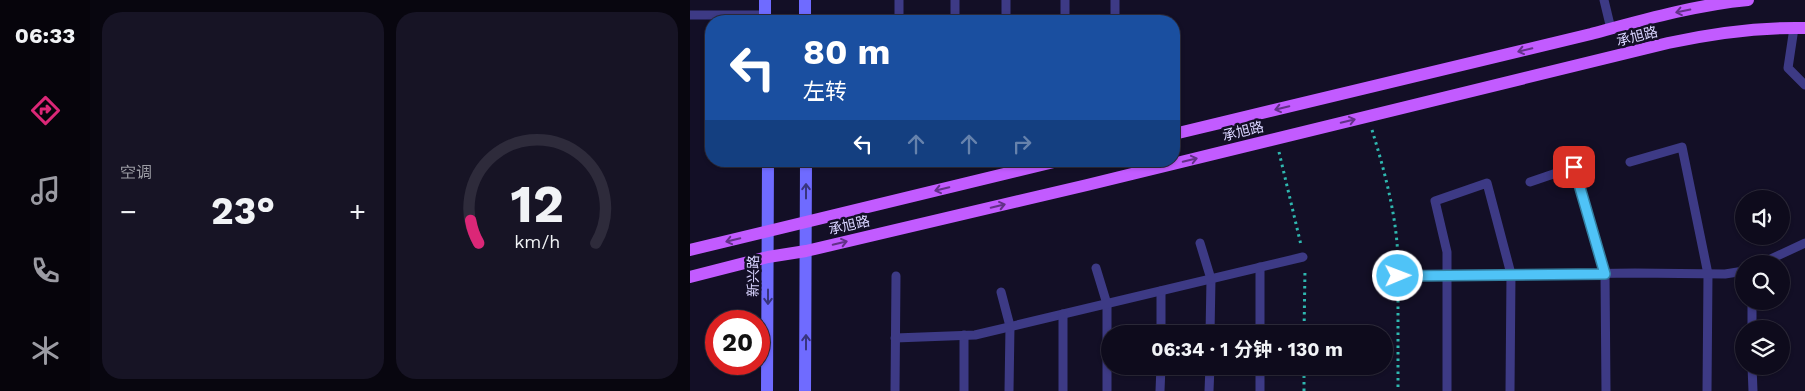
<!DOCTYPE html>
<html lang="zh">
<meta charset="utf-8">
<style>
:root{--surface:#0e0b1c;--page:#171425;--text:#f1f3f6;--muted:#9b9ba3;--line:#2e2b3b;--accent:#db2777}
body{margin:0;font-family:"Work Sans","Noto Sans SC",sans-serif;background:var(--page);color:var(--text);height:100vh;display:flex;flex-direction:column;font-size:19px;white-space:nowrap}
*{box-sizing:border-box;margin:0}
p{font-size:16px;color:var(--muted)}
.icon{flex:none;width:28px;height:28px;fill:none;stroke:currentColor;stroke-width:2;stroke-linecap:round;stroke-linejoin:round}
.map{position:relative;flex:1;overflow:hidden}
.sheet{display:flex;flex-direction:column;gap:12px;padding:12px;background:#08060f;width:600px}
.sheet>*{flex:none}
.banner{position:absolute;left:15px;top:15px;width:475px;height:152px;border-radius:20px;box-shadow:0 1px 4px #0004,0 0 0 1px var(--line);background:#1a4fa0;color:#fff;overflow:hidden}
.fabs{position:absolute;left:1045px;top:190px;display:grid;gap:10px}
.fabs a{display:grid;place-items:center;width:55px;height:55px;border-radius:50%;background:var(--surface);box-shadow:0 1px 4px #0004,0 0 0 1px var(--line);font-size:25px}
.speed{position:absolute;left:15px;top:310px;display:flex;gap:10px;font-size:25px;font-weight:700;text-align:center}
.speed>*{display:grid;place-content:center;width:65px;height:65px;border-radius:50%;background:var(--surface);box-shadow:0 1px 4px #0004,0 0 0 1px var(--line);line-height:1}
.speed .limit{border:8px solid #d22;background:#fff;color:#111}
.pin{position:absolute;display:grid;place-items:center;width:42px;height:42px;color:#fff;margin:-21px;border-radius:10px;box-shadow:0 2px 8px #0006}
.me{position:absolute;width:55px;margin:-28px;rotate:89deg;stroke-linejoin:round;filter:drop-shadow(0 0 4px #0008)}
.turn{display:flex;align-items:center;gap:18px;height:105px;padding:0 15px;font-size:22px}
.turn .icon{width:65px;height:65px;stroke-width:2.5}
.turn b{display:block;font-size:35px;line-height:42px}
.lanes{display:flex;align-items:center;height:48px;padding:0 15px;background:#0003;justify-content:center;gap:25px;direction:ltr}
.lanes .off{opacity:.35}
.big{font-size:38px;font-weight:700;line-height:1.1}
.sheet .card{flex:1;display:flex;flex-direction:column;justify-content:center;gap:8px;min-width:0;padding:0 18px;border-radius:20px;background:var(--page)}
.sheet .dial{align-items:center;gap:0}
.dial svg{height:130px;overflow:visible;fill:none;stroke:var(--line);stroke-width:7;stroke-linecap:round;text-anchor:middle}
.dial text{fill:var(--text);stroke:none}
.heat{display:flex;justify-content:space-between;align-items:center;font-size:28px;direction:ltr}
.sheet .tiles{flex:1;display:grid;gap:12px;grid-template-columns:repeat(2,1fr)}
.trip{position:absolute;left:411px;top:325px;width:292px;height:50px;border-radius:25px;background:var(--surface);box-shadow:0 1px 4px #0004,0 0 0 1px var(--line);font-weight:700;line-height:50px;text-align:center}
main{display:flex;flex:1;min-height:0}
.menu{display:flex;flex-direction:column;width:90px;justify-content:space-around;align-items:center;background:#06040b;color:var(--muted)}
.menu .icon{width:35px;height:35px}
.menu .on{color:var(--accent)}
.menu b{font-size:22px;color:var(--text)}
.map>svg:first-child{display:block}
</style>
<main>
<nav class="menu">
<b>06:33</b>
<svg class="icon on" aria-label="directions" viewBox="0 0 24 24"><path d="M12 3l9 9-9 9-9-9zM9 14v-3h6M13 9l2 2-2 2"/></svg>
<svg class="icon" aria-label="music" viewBox="0 0 24 24"><path d="M9 18V5l10-2v13"/><circle cx="6" cy="18" r="3"/><circle cx="16" cy="16" r="3"/></svg>
<svg class="icon" aria-label="phone" viewBox="0 0 24 24"><path d="M5 4h4l2 5-3 2q2 4 5 5l2-3 5 2v4C11 20 4 13 5 4z"/></svg>
<svg class="icon" aria-label="climate" viewBox="0 0 24 24"><path d="M12 3v18M4 7l16 10M4 17L20 7"/></svg>
</nav>
<section class="sheet">
<div class="tiles">
<div class="card"><p>空调</p>
<div class="heat"><a>−</a><b class="big">23°</b><a>+</a></div>
</div>
<div class="card dial"><svg viewBox="0 0 100 80">
<path d="M14 69A42 42 0 1 1 86 69"/>
<path d="M14 69A42 42 0 0 1 9 55" stroke="#db2777"/>
<text x="50" y="56" font-size="32" font-weight="700">12</text>
<text x="50" y="72" font-size="11">km/h</text>
</svg></div>
</div>
</section>
<div class="map">
<svg width="1115" height="391" viewBox="0 0 1115 391">
<rect width="100%" height="100%" fill="#130f26"/>
<g fill="none" stroke-linecap="round" stroke-linejoin="round">
<g stroke="#2fb8b0" stroke-width="3" stroke-dasharray="2.5 4" stroke-linecap="butt">
<path d="M682 130C695 172 708 221 708 265"/>
<path d="M589 152 611 245"/>
<path d="M708 287V391"/>
<path d="M614 334 615 269"/>
<path d="M614 391V366"/>
</g>
<g stroke="#3d3a85" stroke-width="9">
<path d="M914 0 921 29"/>
<path d="M0 15H75"/>
<path d="M425 19V0"/>
<path d="M209 21V0"/>
<path d="M265 21V0"/>
<path d="M316 21V0"/>
<path d="M375 21V0"/>
<path d="M1104 28 1098 68 1115 85"/>
<path d="M940 162 992 147 1018 274 1017 391"/>
<path d="M840 182 884 167 915 274 916 391"/>
<path d="M510 243 521 279 520 334"/>
<path d="M1070 264 1115 243"/>
<path d="M406 268 417 304V391"/>
<path d="M708 276 945 273 1035 274 1054 271"/>
<path d="M311 292 320 326 319 391"/>
<path d="M1062 301V329"/>
<path d="M471 334V291"/>
<path d="M570 334V267"/>
<path d="M274 335V391"/>
<path d="M205 338 285 335 613 257"/>
<path d="M1062 366 1063 391"/>
<path d="M205 391 206 276"/>
<path d="M373 391V314"/>
<path d="M470 391 471 366"/>
<path d="M519 391 520 366"/>
<path d="M570 391V366"/>
<path d="M757 391V252L745 201 797 183 821 274 820 391"/>
</g>
<g stroke="#6f6bff" stroke-width="12">
<path d="M75 0V21"/>
<path d="M115 0V21"/>
<path d="M77 391 78 161"/>
<path d="M115 391 116 161"/>
</g>
<g stroke="#c25bff" stroke-width="12">
<path d="M484 134 901 34C953 20 1005 5 1058 0"/>
<path d="M0 250 368 161"/>
<path d="M0 277 78 257 116 251 397 185 978 43C1024 33 1068 27 1115 28"/>
</g>
</g>
<defs><path id="oneway-shaft" d="M-6 0H5M1.5-3L5.5 0L1.5 3" fill="none" stroke-width="1.6" stroke-linecap="round" stroke-linejoin="round" transform="scale(1.25)"/></defs>
<g stroke="#623188">
<use href="#oneway-shaft" transform="translate(993 11) rotate(169)"/>
<use href="#oneway-shaft" transform="translate(835 50) rotate(167)"/>
<use href="#oneway-shaft" transform="translate(592 108) rotate(167)"/>
<use href="#oneway-shaft" transform="translate(658 121) rotate(-14)"/>
<use href="#oneway-shaft" transform="translate(500 160) rotate(-14)"/>
<use href="#oneway-shaft" transform="translate(252 189) rotate(167)"/>
<use href="#oneway-shaft" transform="translate(308 206) rotate(-13)"/>
<use href="#oneway-shaft" transform="translate(43 240) rotate(166)"/>
<use href="#oneway-shaft" transform="translate(150 243) rotate(-13)"/>
</g>
<g stroke="#38347d">
<use href="#oneway-shaft" transform="translate(116 191) rotate(-90)"/>
<use href="#oneway-shaft" transform="translate(78 297) rotate(90)"/>
<use href="#oneway-shaft" transform="translate(116 342) rotate(-90)"/>
</g>
<g fill="none" stroke-linecap="round" stroke-linejoin="round">
<g stroke="#337fa1" stroke-width="12">
<path id="route" d="M708 276 915 274 884 167"/>
</g>
<use href="#route" stroke="#4fc3f7" stroke-width="9"/>
</g>
<g text-anchor="middle" stroke-width="5" stroke-linejoin="round" paint-order="stroke">
<g font-size="14" fill="#d9d4ff" stroke="#130f26">
<text transform="translate(947 36) rotate(-14)" y="5">承旭路</text>
<text transform="translate(553 131) rotate(-14)" y="5">承旭路</text>
<text transform="translate(159 225) rotate(-13)" y="5">承旭路</text>
<text transform="translate(63 276) rotate(-89)" y="5">新兴路</text>
</g>
</g>
</svg>
<div class="fabs">
<a><svg class="icon" aria-label="sound" viewBox="0 0 24 24"><path d="M4 9h4l5-4v14l-5-4H4zM17 9q2 3 0 6"/></svg></a>
<a><svg class="icon" aria-label="search" viewBox="0 0 24 24"><circle cx="10" cy="10" r="6"/><path d="M15 15l6 6"/></svg></a>
<a><svg class="icon" aria-label="layers" viewBox="0 0 24 24"><path d="M12 4l9 5-9 5-9-5zM3 14l9 5 9-5"/></svg></a>
</div>
<div class="speed"><div class="limit">20</div></div>
<div class="pin" style="left:884px;top:167px;background:#d93025"><svg class="icon" aria-label="arrive" viewBox="0 0 24 24"><path d="M6 21V4h12l-3 4 3 4H6"/></svg></div>
<svg class="me" style="left:708px;top:276px" viewBox="-20 -20 40 40"><circle r="17" fill="#4fc3f7" stroke="#fff" stroke-width="3"/><path d="M0-11L8 9 0 5-8 9z" fill="#fff"/></svg>
<div class="trip">06:34 · 1 分钟 · 130 m</div>
<div class="banner">
<div class="turn"><svg class="icon" aria-label="left" viewBox="0 0 24 24"><path d="M17 20v-9H6M10 6l-5 5 5 5"/></svg><div><b>80 m</b>左转</div></div>
<div class="lanes"><svg class="icon" aria-label="left" viewBox="0 0 24 24"><path d="M17 20v-9H6M10 6l-5 5 5 5"/></svg><svg class="icon off" aria-label="ahead" viewBox="0 0 24 24"><path d="M12 20V5M6 11l6-6 6 6"/></svg><svg class="icon off" aria-label="ahead" viewBox="0 0 24 24"><path d="M12 20V5M6 11l6-6 6 6"/></svg><svg class="icon off" aria-label="right" viewBox="0 0 24 24"><path d="M7 20v-9h11M14 6l5 5-5 5"/></svg></div>
</div>
</div>
</main>
